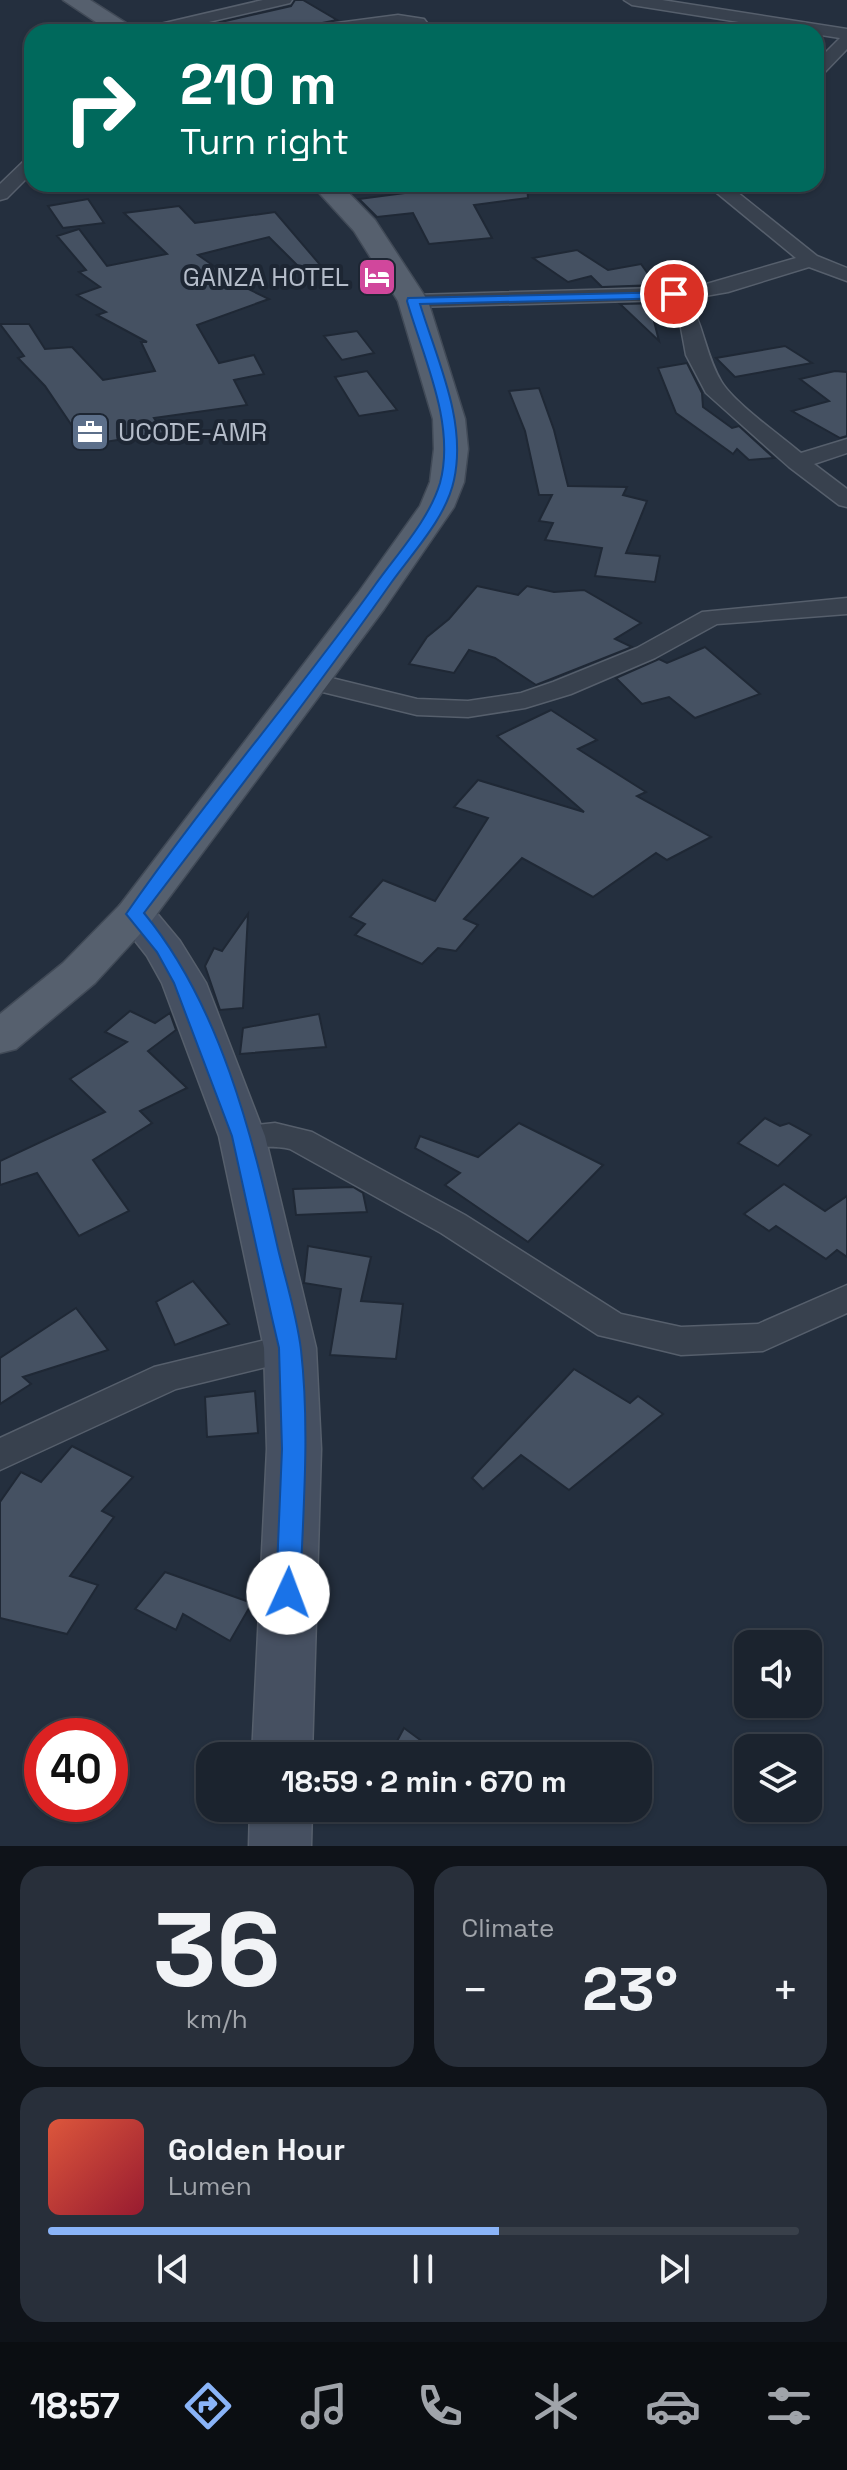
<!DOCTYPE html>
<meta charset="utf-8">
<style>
:root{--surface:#1b232e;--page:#282f3a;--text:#f1f3f6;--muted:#a0a4aa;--line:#39404a;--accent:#8ab4f8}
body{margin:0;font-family:"Space Grotesk",sans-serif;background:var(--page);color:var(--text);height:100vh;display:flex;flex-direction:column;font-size:30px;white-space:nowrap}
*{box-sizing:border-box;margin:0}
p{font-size:26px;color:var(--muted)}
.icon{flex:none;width:44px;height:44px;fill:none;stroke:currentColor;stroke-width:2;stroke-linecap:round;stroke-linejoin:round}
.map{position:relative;height:1846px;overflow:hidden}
.panel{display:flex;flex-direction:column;gap:20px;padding:20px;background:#0f1319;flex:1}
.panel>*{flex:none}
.top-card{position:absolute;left:24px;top:24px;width:800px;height:168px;border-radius:24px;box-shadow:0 2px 6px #0004,0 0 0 2px var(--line);background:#00695c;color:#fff;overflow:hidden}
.buttons{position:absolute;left:734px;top:1630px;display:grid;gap:16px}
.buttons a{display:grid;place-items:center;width:88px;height:88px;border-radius:16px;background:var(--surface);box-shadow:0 2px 6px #0004,0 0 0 2px var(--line);font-size:40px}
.speed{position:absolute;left:24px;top:1718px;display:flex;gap:16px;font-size:40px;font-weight:700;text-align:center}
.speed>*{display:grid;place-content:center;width:104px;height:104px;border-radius:50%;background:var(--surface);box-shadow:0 2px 6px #0004,0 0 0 2px var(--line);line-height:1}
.speed .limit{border:12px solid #d22;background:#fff;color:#111}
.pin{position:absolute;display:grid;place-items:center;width:68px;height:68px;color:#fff;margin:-34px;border:4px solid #fff;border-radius:50%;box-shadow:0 2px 8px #0007}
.me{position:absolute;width:88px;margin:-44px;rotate:2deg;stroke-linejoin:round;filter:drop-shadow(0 0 6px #0008)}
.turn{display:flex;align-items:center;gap:28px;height:168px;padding:0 24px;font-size:36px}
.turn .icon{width:104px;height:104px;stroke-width:2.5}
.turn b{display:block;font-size:56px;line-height:68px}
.big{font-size:60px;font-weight:700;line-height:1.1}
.panel .tile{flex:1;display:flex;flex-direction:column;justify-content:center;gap:12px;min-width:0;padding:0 28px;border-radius:24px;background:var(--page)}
.panel .dial{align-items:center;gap:0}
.dial b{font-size:104px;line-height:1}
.song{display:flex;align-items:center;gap:24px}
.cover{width:96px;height:96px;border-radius:12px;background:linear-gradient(135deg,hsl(10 70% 55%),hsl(350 70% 35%))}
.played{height:8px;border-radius:4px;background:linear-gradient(90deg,var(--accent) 60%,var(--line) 60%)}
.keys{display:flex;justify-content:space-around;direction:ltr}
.heat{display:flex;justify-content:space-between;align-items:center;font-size:44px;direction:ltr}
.panel .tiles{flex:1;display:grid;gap:20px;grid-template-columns:1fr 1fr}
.tile:last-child{grid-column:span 2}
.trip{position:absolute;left:196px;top:1742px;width:456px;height:80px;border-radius:24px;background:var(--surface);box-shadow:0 2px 6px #0004,0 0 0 2px var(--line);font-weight:700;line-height:80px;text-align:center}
.dock{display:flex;height:128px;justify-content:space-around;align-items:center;background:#0b0e12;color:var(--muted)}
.dock .icon{width:56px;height:56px}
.dock .on{color:var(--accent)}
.dock b{font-size:36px;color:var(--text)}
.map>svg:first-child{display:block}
</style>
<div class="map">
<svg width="847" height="1846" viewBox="0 0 847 1846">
<rect width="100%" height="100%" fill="#242f3e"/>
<g fill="#455162" stroke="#1f2835" stroke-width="2">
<path d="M295 0H303L337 20 278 32H235L221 22 291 6Z"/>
<path d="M473 184H527L528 198 474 205 492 238 429 244 413 213 377 217 359 199Z"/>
<path d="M88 199 104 223 63 228 48 206Z"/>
<path d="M179 206 195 223 275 212 322 267 310 278 269 237 198 255 244 287 269 299 197 325 219 363 254 355 264 374 234 380 247 405 154 418 164 433 85 445 45 386 18 358 24 356 0 324H29L45 349 72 347 103 380 155 371 141 342H147L97 315 106 312 77 295 100 287 79 272 86 270 57 236 79 229 107 266 167 254 124 213Z"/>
<path d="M577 250 608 270 641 264 656 285 602 287 591 276 568 282 533 258Z"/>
<path d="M666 303 671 311 652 313 659 341 620 304Z"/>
<path d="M357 331 374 353 342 360 324 336Z"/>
<path d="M785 346 812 363 735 377 716 358Z"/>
<path d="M687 363 702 393 703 407 732 428 739 426 774 458 749 460 737 449 733 454 676 413 658 368Z"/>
<path d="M367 371 397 410 359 416 335 377Z"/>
<path d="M835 371 847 372V436L840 438 792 411 829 401 800 379Z"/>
<path d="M539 388 554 430 568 486 627 487 623 495 647 501 626 553 660 556 655 582 595 576 602 548 545 540 553 523 539 521 552 495H539L525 431 509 391Z"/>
<path d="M477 586 518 595 527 586 554 592 584 590 641 623 615 639 632 647 536 685 495 658 469 650 454 673 409 664 427 637 449 619Z"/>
<path d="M705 647 760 694 695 718 669 697 642 704 616 678 659 659 667 663Z"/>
<path d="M551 710 597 740 578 749 646 792 637 796 711 837 667 860 656 853 593 897 522 858 464 919 478 925 456 951 438 948 422 964 355 935 365 924 350 917 383 880 435 901 488 818 454 807 478 780 584 812 497 736Z"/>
<path d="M248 914 243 1008 220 1010 205 966 214 948 222 951Z"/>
<path d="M130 1011 155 1023 170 1013 176 1030 148 1051 187 1088 140 1111 152 1123 93 1160 129 1211 79 1236 37 1173 0 1185V1161L105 1112 70 1079 127 1042 105 1032Z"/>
<path d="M319 1014 326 1047 240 1054 243 1028Z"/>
<path d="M765 1118 780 1126 789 1123 811 1135 778 1166 738 1143Z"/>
<path d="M519 1123 603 1165 528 1242 445 1185 460 1173 415 1148 420 1136 478 1157Z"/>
<path d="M784 1184 825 1211 847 1196V1257L837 1250 826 1259 776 1226 769 1231 744 1214Z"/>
<path d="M353 1187 363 1193 367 1212 296 1215 293 1189Z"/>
<path d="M308 1246 371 1257 361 1301 403 1304 396 1359 330 1355 341 1289 304 1283Z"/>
<path d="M193 1281 229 1324 175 1345 156 1302Z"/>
<path d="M76 1308 108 1350 23 1377 31 1384 0 1404V1358Z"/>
<path d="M574 1369 630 1403 638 1396 663 1414 569 1490 521 1455 483 1489 472 1478Z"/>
<path d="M255 1391 258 1433 207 1437 205 1397Z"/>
<path d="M72 1446 133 1477 102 1511 114 1517 70 1576 98 1585 67 1634 0 1618V1502L21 1472 41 1482Z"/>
<path d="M165 1572 252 1603 230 1641 183 1614 176 1630 135 1609Z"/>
<path d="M404 1728 442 1756H389Z"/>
</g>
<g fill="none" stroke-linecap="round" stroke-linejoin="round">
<g stroke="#565f6c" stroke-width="3">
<g id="street">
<path d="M263 0H292L290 3 166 32H137L139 29Z"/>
<path d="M624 0H662L847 29V49L822 75 816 76V62L840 38 632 5Z"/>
<path d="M398 15 424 19 434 32H418L413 26 299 32 307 27Z"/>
<path d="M32 158V173L7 198 0 200V184L26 159Z"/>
<path d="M706 184H727L817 256 847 268V281L809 267 728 292 688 299C704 325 705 354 721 381 733 402 781 436 801 453L847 439V453L814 464 847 489V507L839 505 789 467 706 393 686 355 679 317 668 300 413 307 403 301 413 295 696 287 796 258Z"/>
<path d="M847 598V614L717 624 655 658 571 694 525 708 468 717 417 715 302 687 298 681 302 675 311 673 417 699 468 701 521 693 553 682 637 648 702 612Z"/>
<path d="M275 1123 312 1132 465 1215 621 1314 681 1327 758 1324 847 1285V1313L763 1351 681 1355 611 1338 598 1335 441 1233 290 1149C270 1144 250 1150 230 1144L225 1136 230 1128Z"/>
<path d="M290 1334 303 1338 308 1348 303 1358 176 1389 0 1470V1438L154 1367Z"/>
</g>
</g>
<g stroke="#565f6c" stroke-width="3">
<g id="secondary">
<path d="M135 901 150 905 180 941 206 983 265 1136 316 1348 321 1449 312 1756H252L267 1449 264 1348 219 1136 162 983 147 956 114 914 120 905Z"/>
<path d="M250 1808H312L311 1846H249Z"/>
</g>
</g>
<g stroke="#414a57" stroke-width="3">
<g id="primary">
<path d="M63 0H90L140 32H111Z"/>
<path d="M311 184H340L375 220 428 301 465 419 468 449 464 482 454 507 384 609 150 923 95 983 16 1049 0 1053V1014L63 963 120 905 358 593 420 506 430 482 434 449 433 419 398 301 354 231Z"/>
</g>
</g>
<use href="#street" fill="#38414e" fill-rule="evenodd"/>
<use href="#secondary" fill="#465061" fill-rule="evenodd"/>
<use href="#primary" fill="#56606e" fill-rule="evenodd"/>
</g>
<path fill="#1a73e8" stroke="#114b97" stroke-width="2" d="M678 292 680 294 674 298 420 304C437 360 467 421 454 480 446 518 413 552 391 583 312 695 227 804 144 913 220 1005 252 1135 278 1249 286 1282 297 1316 301 1350 310 1430 303 1512 300 1593L296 1600 288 1603 279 1600 276 1593 282 1449 279 1348 272 1318 232 1136 174 983 157 952 126 914C204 801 295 697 375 585 397 554 429 520 440 483 456 424 423 357 407 301L408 298Z"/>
<defs>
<g id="hotel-square" transform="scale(2)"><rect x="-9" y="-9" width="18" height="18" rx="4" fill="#d1479c" stroke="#1d2633"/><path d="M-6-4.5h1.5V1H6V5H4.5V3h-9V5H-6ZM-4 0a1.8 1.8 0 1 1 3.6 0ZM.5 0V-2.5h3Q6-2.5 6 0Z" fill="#fff"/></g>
<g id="office-square" transform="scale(2)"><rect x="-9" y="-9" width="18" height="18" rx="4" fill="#5c6f8a" stroke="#1d2633"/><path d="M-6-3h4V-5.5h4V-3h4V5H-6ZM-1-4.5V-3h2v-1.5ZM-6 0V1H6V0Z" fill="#fff"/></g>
</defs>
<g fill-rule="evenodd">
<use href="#hotel-square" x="377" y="277"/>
<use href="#office-square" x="90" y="432"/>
</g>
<g text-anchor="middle" stroke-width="8" stroke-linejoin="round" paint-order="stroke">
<g font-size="26" fill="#b4bcc9" stroke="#1d2633" text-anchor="end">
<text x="349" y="286">GANZA HOTEL</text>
<text x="118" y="441" text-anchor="start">UCODE-AMR</text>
</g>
</g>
</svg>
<div class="buttons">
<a><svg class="icon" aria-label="sound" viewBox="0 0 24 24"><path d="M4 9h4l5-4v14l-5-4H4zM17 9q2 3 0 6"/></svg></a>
<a><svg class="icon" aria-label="layers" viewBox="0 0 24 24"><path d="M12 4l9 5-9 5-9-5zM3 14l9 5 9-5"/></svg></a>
</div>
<div class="speed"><div class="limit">40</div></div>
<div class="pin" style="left:674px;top:294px;background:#d93025"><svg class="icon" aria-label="arrive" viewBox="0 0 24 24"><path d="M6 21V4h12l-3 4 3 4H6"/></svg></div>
<svg class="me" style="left:288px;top:1593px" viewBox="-20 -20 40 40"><circle r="19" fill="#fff"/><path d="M0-13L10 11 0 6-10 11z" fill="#1a73e8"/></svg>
<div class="trip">18:59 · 2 min · 670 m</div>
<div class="top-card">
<div class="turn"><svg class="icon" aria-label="right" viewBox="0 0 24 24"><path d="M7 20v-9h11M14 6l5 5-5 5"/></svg><div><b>210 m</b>Turn right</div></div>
</div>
</div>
<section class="panel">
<div class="tiles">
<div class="tile dial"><b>36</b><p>km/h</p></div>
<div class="tile"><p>Climate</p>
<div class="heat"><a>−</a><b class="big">23°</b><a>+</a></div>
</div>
<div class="tile">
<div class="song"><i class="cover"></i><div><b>Golden Hour</b><p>Lumen</p></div></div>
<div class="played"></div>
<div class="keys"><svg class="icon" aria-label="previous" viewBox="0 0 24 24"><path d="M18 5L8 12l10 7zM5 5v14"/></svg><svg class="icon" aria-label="pause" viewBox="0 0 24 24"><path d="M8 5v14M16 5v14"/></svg><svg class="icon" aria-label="next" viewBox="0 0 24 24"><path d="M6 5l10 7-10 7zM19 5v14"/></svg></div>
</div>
</div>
</section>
<nav class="dock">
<b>18:57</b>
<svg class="icon on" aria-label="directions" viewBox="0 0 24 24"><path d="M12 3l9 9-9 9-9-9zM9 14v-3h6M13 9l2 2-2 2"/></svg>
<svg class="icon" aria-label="music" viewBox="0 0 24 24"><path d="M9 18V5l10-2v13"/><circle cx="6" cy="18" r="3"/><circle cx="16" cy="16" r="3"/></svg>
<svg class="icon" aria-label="phone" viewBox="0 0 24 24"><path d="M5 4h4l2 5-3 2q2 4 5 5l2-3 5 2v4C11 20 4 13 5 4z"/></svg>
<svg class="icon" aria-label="climate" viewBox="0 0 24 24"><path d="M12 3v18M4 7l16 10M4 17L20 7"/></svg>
<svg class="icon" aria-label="car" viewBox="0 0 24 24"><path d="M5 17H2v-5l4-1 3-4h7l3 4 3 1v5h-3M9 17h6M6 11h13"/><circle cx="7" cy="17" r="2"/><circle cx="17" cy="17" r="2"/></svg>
<svg class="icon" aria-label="filters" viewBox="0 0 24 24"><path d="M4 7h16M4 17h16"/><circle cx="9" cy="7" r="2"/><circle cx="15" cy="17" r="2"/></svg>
</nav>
